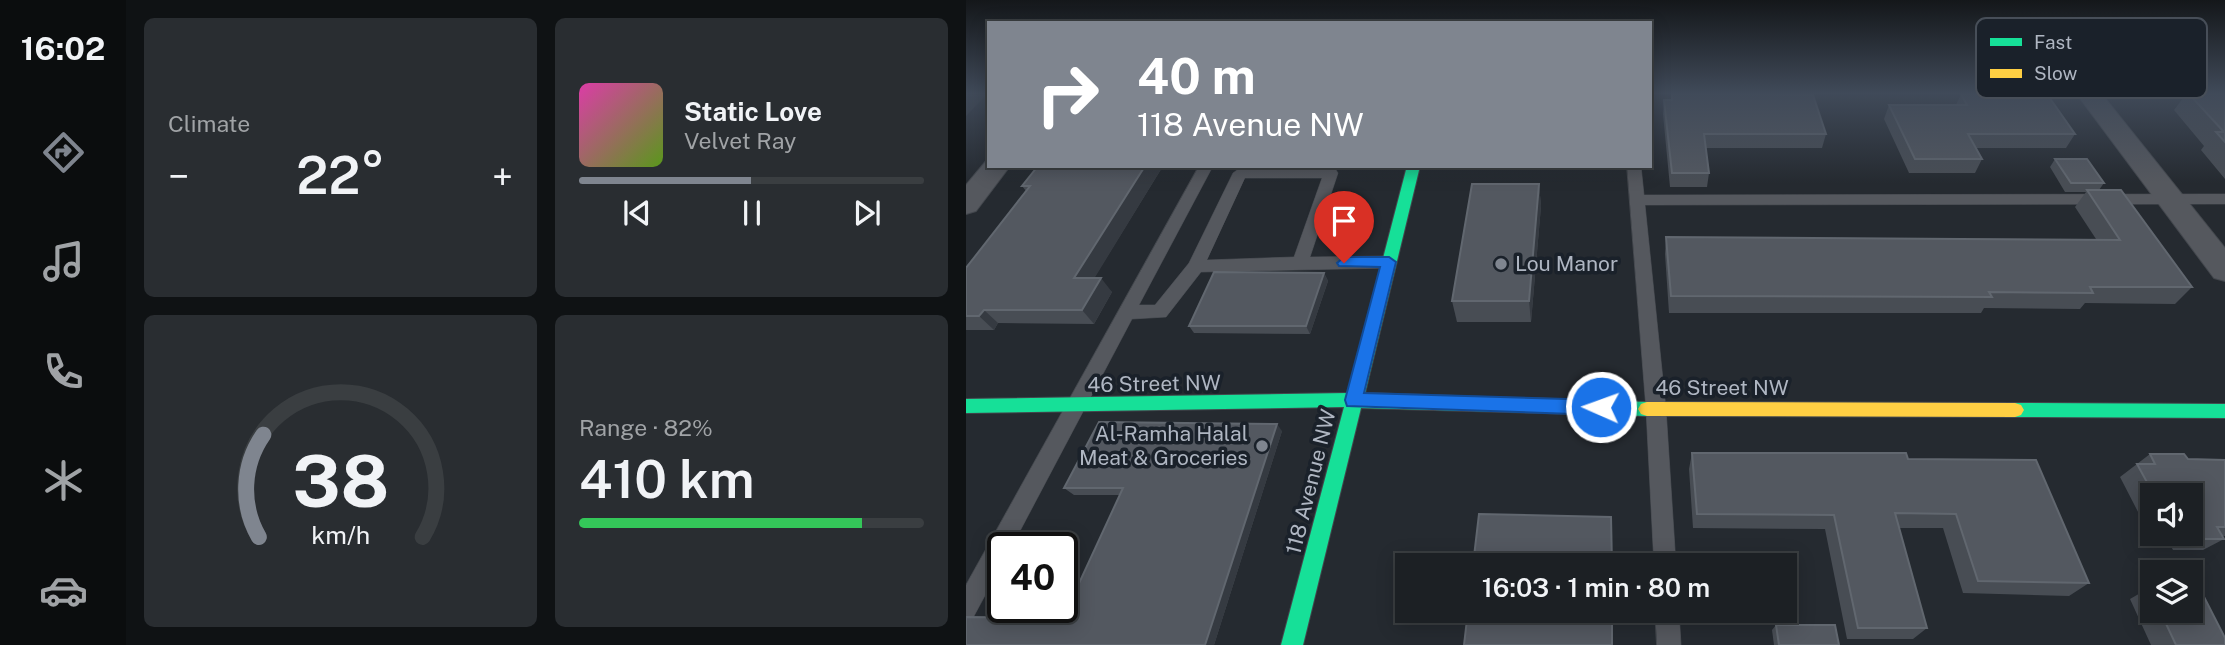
<!DOCTYPE html>
<meta charset="utf-8">
<style>
:root{--surface:#1c2024;--page:#292d31;--text:#f1f3f6;--muted:#a0a3a6;--line:#3a3e41;--accent:#7f858f}
body{margin:0;font-family:"Public Sans",sans-serif;background:var(--page);color:var(--text);height:100vh;display:flex;flex-direction:column;font-size:26px;white-space:nowrap}
*{box-sizing:border-box;margin:0}
p{font-size:23px;color:var(--muted)}
.icon{flex:none;width:38px;height:38px;fill:none;stroke:currentColor;stroke-width:2;stroke-linecap:round;stroke-linejoin:round}
.map{position:relative;flex:1;overflow:hidden}
.side{display:flex;flex-direction:column;gap:18px;padding:18px;background:#0f1214;width:840px}
.side>*{flex:none}
.guide{position:absolute;left:21px;top:21px;width:665px;height:147px;border-radius:0px;box-shadow:0 4px 18px #0003,0 0 0 2px var(--line);background:#7f858f;color:#fff;overflow:hidden}
.fabs{position:absolute;left:1174px;top:483px;display:grid;gap:14px}
.fabs a{display:grid;place-items:center;width:63px;height:63px;border-radius:0px;background:var(--surface);box-shadow:0 4px 18px #0003,0 0 0 2px var(--line);font-size:35px}
.speed{position:absolute;left:21px;top:532px;display:flex;gap:14px;font-size:35px;font-weight:700;text-align:center}
.speed>*{display:grid;place-content:center;width:91px;height:91px;border-radius:50%;background:var(--surface);box-shadow:0 4px 18px #0003,0 0 0 2px var(--line);line-height:1}
.speed .limit{border:4px solid #111;border-radius:10px;background:#fff;color:#111}
.pin{position:absolute;display:grid;place-items:center;width:60px;height:60px;color:#fff;margin:-72px -30px;border-radius:50% 50% 50% 0;rotate:-45deg;box-shadow:0 0 7px #0007}
.pin .icon{rotate:45deg}
.me{position:absolute;width:77px;margin:-38px;rotate:272deg;stroke-linejoin:round;filter:drop-shadow(0 0 5px #0008)}
.turn{display:flex;align-items:center;gap:24px;height:147px;padding:0 35px;font-size:32px}
.turn .icon{width:91px;height:91px;stroke-width:2.5}
.turn b{display:block;font-size:49px;line-height:60px}
.big{font-size:52px;font-weight:600;line-height:1.1}
.side .widget{flex:1;display:flex;flex-direction:column;justify-content:center;gap:10px;min-width:0;padding:0 24px;border-radius:10px;background:var(--page)}
.side .dial{align-items:center;gap:0}
.dial svg{height:182px;overflow:visible;fill:none;stroke:var(--line);stroke-width:7;stroke-linecap:round;text-anchor:middle}
.dial text{fill:var(--text);stroke:none}
.song{display:flex;align-items:center;gap:21px}
.cover{width:84px;height:84px;border-radius:10px;background:linear-gradient(135deg,hsl(320 70% 55%),hsl(90 70% 35%))}
.played{height:7px;border-radius:4px;background:linear-gradient(90deg,var(--accent) 50%,var(--line) 50%)}
.keys{display:flex;justify-content:space-around;direction:ltr}
.heat{display:flex;justify-content:space-between;align-items:center;font-size:38px;direction:ltr}
.charge{height:10px;border-radius:5px;background:linear-gradient(90deg,#34c759 82%,var(--line) 0)}
.side .tiles{flex:1;display:grid;gap:18px;grid-template-columns:repeat(2,1fr)}
.trip{position:absolute;left:429px;top:553px;width:402px;height:70px;border-radius:0px;background:var(--surface);box-shadow:0 4px 18px #0003,0 0 0 2px var(--line);font-weight:600;line-height:70px;text-align:center}
main{display:flex;flex:1;min-height:0}
.tabs{display:flex;flex-direction:column;width:126px;justify-content:space-around;align-items:center;background:#0b0d0e;color:var(--muted)}
.tabs .icon{width:49px;height:49px}
.tabs .selected{color:var(--accent)}
.tabs b{font-size:32px;color:var(--text)}
.map>svg:first-child{display:block}
</style>
<main>
<nav class="tabs">
<b>16:02</b>
<svg class="icon selected" aria-label="directions" viewBox="0 0 24 24"><path d="M12 3l9 9-9 9-9-9zM9 14v-3h6M13 9l2 2-2 2"/></svg>
<svg class="icon" aria-label="music" viewBox="0 0 24 24"><path d="M9 18V5l10-2v13"/><circle cx="6" cy="18" r="3"/><circle cx="16" cy="16" r="3"/></svg>
<svg class="icon" aria-label="phone" viewBox="0 0 24 24"><path d="M5 4h4l2 5-3 2q2 4 5 5l2-3 5 2v4C11 20 4 13 5 4z"/></svg>
<svg class="icon" aria-label="climate" viewBox="0 0 24 24"><path d="M12 3v18M4 7l16 10M4 17L20 7"/></svg>
<svg class="icon" aria-label="car" viewBox="0 0 24 24"><path d="M5 17H2v-5l4-1 3-4h7l3 4 3 1v5h-3M9 17h6M6 11h13"/><circle cx="7" cy="17" r="2"/><circle cx="17" cy="17" r="2"/></svg>
</nav>
<section class="side">
<div class="tiles">
<div class="widget"><p>Climate</p>
<div class="heat"><a>−</a><b class="big">22°</b><a>+</a></div>
</div>
<div class="widget">
<div class="song"><i class="cover"></i><div><b>Static Love</b><p>Velvet Ray</p></div></div>
<div class="played"></div>
<div class="keys"><svg class="icon" aria-label="previous" viewBox="0 0 24 24"><path d="M18 5L8 12l10 7zM5 5v14"/></svg><svg class="icon" aria-label="pause" viewBox="0 0 24 24"><path d="M8 5v14M16 5v14"/></svg><svg class="icon" aria-label="next" viewBox="0 0 24 24"><path d="M6 5l10 7-10 7zM19 5v14"/></svg></div>
</div>
<div class="widget dial"><svg viewBox="0 0 100 80">
<path d="M14 69A42 42 0 1 1 86 69"/>
<path d="M14 69A42 42 0 0 1 16 24" stroke="#7f858f"/>
<text x="50" y="56" font-size="32" font-weight="700">38</text>
<text x="50" y="72" font-size="11">km/h</text>
</svg></div>
<div class="widget"><p>Range · 82%</p><b class="big">410 km</b><div class="charge"></div></div>
</div>
</section>
<div class="map">
<svg width="1259" height="645" viewBox="0 0 1259 645">
<rect width="100%" height="100%" fill="#252a30"/>
<g fill="none" stroke-linecap="round" stroke-linejoin="round">
<g stroke="#43474d" stroke-width="1">
<g id="lane">
<path d="M233 166H247L173 305H189L223 263 267 173 274 168 370 170 372 173 344 257 423 256 431 262 423 268 235 272 200 317 166 319 45 548H37V562L8 616 0 620V585ZM279 178H356L328 257 241 260Z"/>
<path d="M661 166H675L678 195 1259 194V204L679 205 700 409 710 565H688L680 409Z"/>
<path d="M689 611H713L715 645H691Z"/>
</g>
</g>
<g stroke="#43474d" stroke-width="2">
<g id="street">
<path d="M1110 93H1135L1259 248V281L1248 278Z"/>
<path d="M21 160 23 166H44L10 211 0 214V185Z"/>
</g>
</g>
<g stroke="#43474d" stroke-width="2">
<g id="fast">
<path d="M441 166H454L399 393 681 402 687 404 690 409 687 414 681 416 395 408 337 645H315L378 407 0 413V399L382 393Z"/>
<path d="M1049 403 1259 404V418L1049 417 1043 415 1040 410 1043 405Z"/>
</g>
</g>
<g stroke="#43474d" stroke-width="2">
<path id="slow" d="M681 402 1049 403 1055 405 1058 410 1055 415 1049 417 681 416 675 414 672 409 675 404Z"/>
</g>
<use href="#lane" fill="#55585e" fill-rule="evenodd"/>
<use href="#street" fill="#55585e" fill-rule="evenodd"/>
<use href="#fast" fill="#16e098" fill-rule="evenodd"/>
<use href="#slow" fill="#ffcf43" fill-rule="evenodd"/>
</g>
<g fill="#484d54" fill-rule="evenodd">
<path d="M1221 93H1259V179L1235 150 1238 146 1208 110Z"/>
<path d="M706 94 860 134 856 148H740L743 173 741 187H704L697 114 698 100H705Z"/>
<path d="M995 94 1109 134 1100 148H1010L1016 159 1009 173H943L918 119 923 105H990Z"/>
<path d="M1089 159 1138 183 1133 190 1226 287 1209 304 1119 303 1114 309 1018 308 1015 313H703L699 254 700 237 1130 239 1109 207 1120 192H1099L1084 167Z"/>
<path d="M72 166H197L128 278 146 292 128 324 32 323 28 330H0V268L60 191 56 186Z"/>
<path d="M573 184 575 206 565 322H491L486 301Z"/>
<path d="M358 273 362 281 344 334 228 333 223 326Z"/>
<path d="M316 431 248 645H0L97 618 154 495H108L98 488Z"/>
<path d="M726 453 942 459 1123 583 1103 596 997 593 977 528H933L961 628 947 639H881L859 529 727 528 723 469Z"/>
<path d="M1184 454 1222 459 1259 460V536H1256L1258 539 1237 550H1207L1201 539H1186L1154 477ZM1186 495H1225V534H1186Z"/>
<path d="M1183 588H1186V611H1225L1259 645H1185L1164 599Z"/>
<path d="M810 625 873 645H808L806 630Z"/>
</g>
<g fill="#353a41">
<path d="M0 93H22L0 116Z"/>
<path d="M179 166H197L120 292 108 278Z"/>
<path d="M573 184 575 206 565 322 563 301Z"/>
<path d="M358 273 362 281 344 334 340 326Z"/>
<path d="M135 278 146 292 128 324 116 310Z"/>
<path d="M18 310 32 323 28 330 13 316Z"/>
<path d="M311 424 316 431 248 645H239Z"/>
</g>
<g fill="#535860" stroke="#61676f" stroke-width="2">
<path d="M1222 93H1259V142L1250 132H1258Z"/>
<path d="M706 94 847 95 860 134H738L743 173H706L698 100H706Z"/>
<path d="M995 94 1083 97 1109 134H1002L1016 159H949L923 105H1001Z"/>
<path d="M1089 159H1121L1138 183H1105Z"/>
<path d="M72 166H179L108 278H135L116 310H18L13 316H0V268L64 186H56Z"/>
<path d="M506 184H573L563 301H486Z"/>
<path d="M1121 190H1155L1226 287H1124L1127 293 1023 292 1026 297 705 296 700 237 1154 240Z"/>
<path d="M248 272 358 273 340 326H223Z"/>
<path d="M133 422 311 424 239 645H0V617L97 618 157 488H98Z"/>
<path d="M726 453H940L942 459 1070 460 1123 583 1012 581 990 514 929 513 961 628H892L868 515 731 514Z"/>
<path d="M1184 454H1218L1222 459 1259 460V527H1251L1258 539H1227L1224 534 1225 495H1188L1171 464H1189Z"/>
<path d="M513 514 645 517 646 565H507Z"/>
<path d="M1225 589H1234L1259 638V645H1210L1194 611H1225Z"/>
<path d="M502 611H646V645H498Z"/>
<path d="M810 625H869L873 645H813Z"/>
</g>
<linearGradient id="sky" x2="0" y2="1"><stop stop-color="#14171a"/><stop offset="0.51" stop-color="#404a59"/><stop offset="1" stop-color="#404a59" stop-opacity="0"/></linearGradient>
<rect width="1259" height="183" fill="url(#sky)"/>
<path fill="#1a73e8" stroke="#114b97" stroke-width="2" d="M378 257H423L430 262 398 393 635 400 641 402 644 407 641 412 635 415 381 406 379 400 414 267 373 266 371 263Z"/>
<g fill="#7f858f" stroke="#1a212a" stroke-width="2.5">
<circle cx="535" cy="264" r="7"/>
<circle cx="296" cy="446" r="7"/>
</g>
<g text-anchor="middle" stroke-width="7" stroke-linejoin="round" paint-order="stroke">
<g font-size="21" fill="#afb6c2" stroke="#1a212a" text-anchor="start">
<text x="549" y="271">Lou Manor</text>
<text x="282" y="441" text-anchor="end">Al-Ramha Halal<tspan x="282" dy="24">Meat &amp; Groceries</tspan></text>
</g>
<g font-size="21" fill="#afb6c2" stroke="#1a212a">
<text transform="translate(188 384) rotate(-1)" y="7">46 Street NW</text>
<text x="756" y="395">46 Street NW</text>
<text transform="translate(345 482) rotate(-76)" y="7">118 Avenue NW</text>
</g>
</g>
<rect x="1010" y="18" width="231" height="80" rx="10" fill="#1a212a" stroke="#474e58" stroke-width="2"/>
<rect x="1024" y="38" width="32" height="8" fill="#16e098"/>
<rect x="1024" y="69" width="32" height="9" fill="#ffcf43"/>
<g font-size="19" fill="#afb6c2">
<text x="1068" y="49">Fast</text>
<text x="1068" y="80">Slow</text>
</g>
</svg>
<div class="fabs">
<a><svg class="icon" aria-label="sound" viewBox="0 0 24 24"><path d="M4 9h4l5-4v14l-5-4H4zM17 9q2 3 0 6"/></svg></a>
<a><svg class="icon" aria-label="layers" viewBox="0 0 24 24"><path d="M12 4l9 5-9 5-9-5zM3 14l9 5 9-5"/></svg></a>
</div>
<div class="speed"><div class="limit">40</div></div>
<div class="pin" style="left:378px;top:263px;background:#d93025"><svg class="icon" aria-label="arrive" viewBox="0 0 24 24"><path d="M6 21V4h12l-3 4 3 4H6"/></svg></div>
<svg class="me" style="left:635px;top:407px" viewBox="-20 -20 40 40"><circle r="17" fill="#1a73e8" stroke="#fff" stroke-width="3"/><path d="M0-11L8 9 0 5-8 9z" fill="#fff"/></svg>
<div class="trip">16:03 · 1 min · 80 m</div>
<div class="guide">
<div class="turn"><svg class="icon" aria-label="right" viewBox="0 0 24 24"><path d="M7 20v-9h11M14 6l5 5-5 5"/></svg><div><b>40 m</b>118 Avenue NW</div></div>
</div>
</div>
</main>
